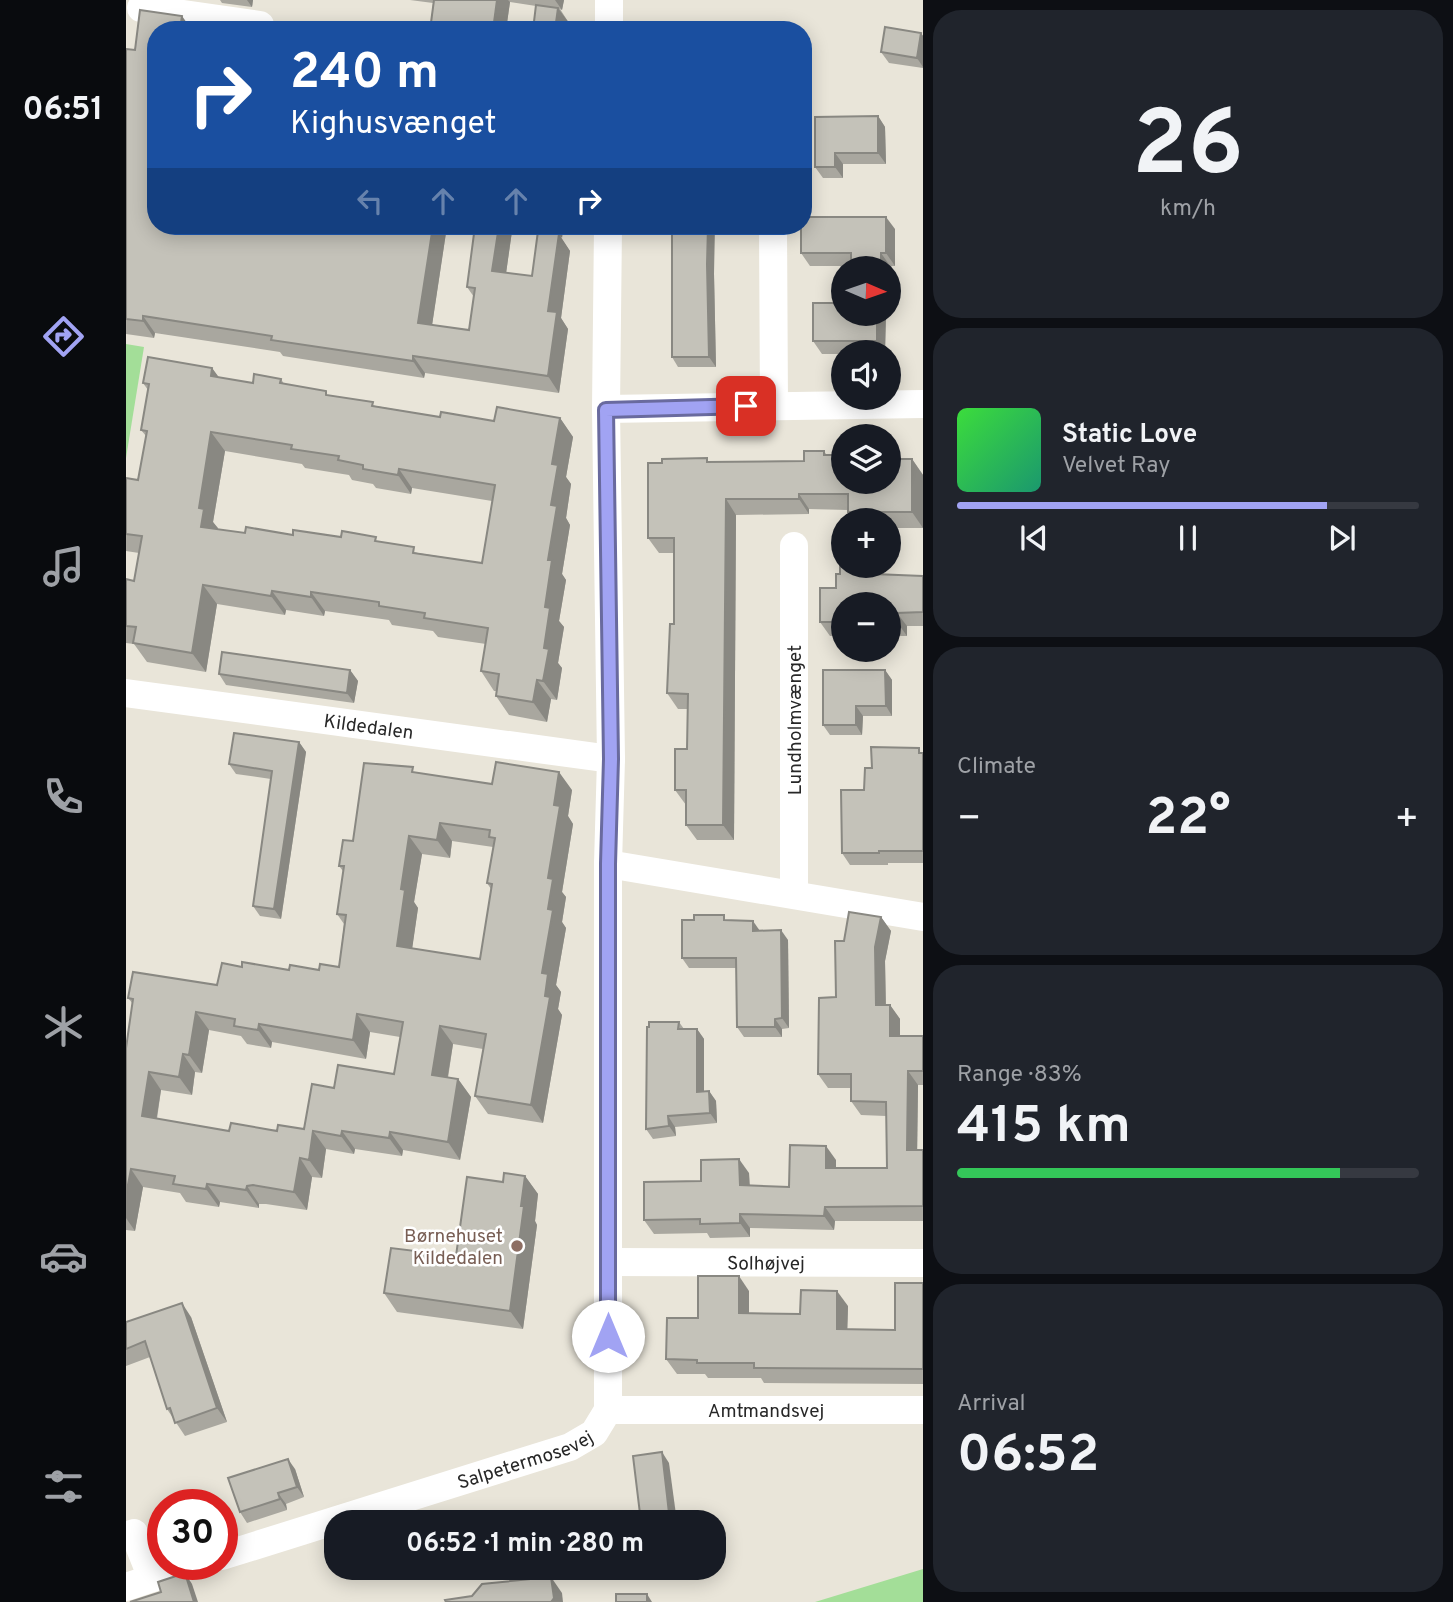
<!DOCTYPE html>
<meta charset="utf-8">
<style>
:root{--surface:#171b24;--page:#20242c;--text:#f1f3f6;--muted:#9ea1a6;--line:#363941;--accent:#a1a3f3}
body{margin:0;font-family:Overpass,sans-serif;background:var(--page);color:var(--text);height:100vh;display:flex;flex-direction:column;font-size:26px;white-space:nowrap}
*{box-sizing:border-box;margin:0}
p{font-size:23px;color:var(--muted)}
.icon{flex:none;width:38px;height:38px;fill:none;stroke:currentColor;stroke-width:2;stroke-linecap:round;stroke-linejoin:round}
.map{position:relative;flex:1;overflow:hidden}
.details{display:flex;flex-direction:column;gap:10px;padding:10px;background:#0d0f14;width:530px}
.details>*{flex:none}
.top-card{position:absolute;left:21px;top:21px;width:665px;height:214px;border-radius:28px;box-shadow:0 4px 18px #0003;background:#1a4fa0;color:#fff;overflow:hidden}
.needle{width:46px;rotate:92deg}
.controls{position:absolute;left:705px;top:256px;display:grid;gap:14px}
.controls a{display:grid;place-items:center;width:70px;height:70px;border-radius:50%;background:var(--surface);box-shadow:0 4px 18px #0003;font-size:35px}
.speed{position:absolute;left:21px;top:1489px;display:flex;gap:14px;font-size:35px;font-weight:700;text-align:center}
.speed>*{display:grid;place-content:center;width:91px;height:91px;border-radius:50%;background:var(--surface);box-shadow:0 4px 18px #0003;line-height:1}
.speed .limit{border:10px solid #d22;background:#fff;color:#111}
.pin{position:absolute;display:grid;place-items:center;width:60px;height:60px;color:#fff;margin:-30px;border-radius:14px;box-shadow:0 4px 10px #0006}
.me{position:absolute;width:77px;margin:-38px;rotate:0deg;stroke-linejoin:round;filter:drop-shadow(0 0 5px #0008)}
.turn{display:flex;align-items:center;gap:24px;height:147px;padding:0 28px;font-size:32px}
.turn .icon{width:91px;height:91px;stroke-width:2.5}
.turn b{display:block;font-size:49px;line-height:60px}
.lanes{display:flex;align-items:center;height:66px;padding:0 28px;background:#0003;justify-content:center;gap:35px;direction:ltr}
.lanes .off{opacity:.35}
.big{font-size:52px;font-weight:700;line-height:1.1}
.details .card{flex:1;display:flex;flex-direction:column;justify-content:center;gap:10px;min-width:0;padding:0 24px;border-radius:28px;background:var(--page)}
.details .dial{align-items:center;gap:0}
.dial b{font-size:91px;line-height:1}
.song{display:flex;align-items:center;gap:21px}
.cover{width:84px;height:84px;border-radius:10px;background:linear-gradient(135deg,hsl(120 70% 55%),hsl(160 70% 35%))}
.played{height:7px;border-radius:4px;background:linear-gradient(90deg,var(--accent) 80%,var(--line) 80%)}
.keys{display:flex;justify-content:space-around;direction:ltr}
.heat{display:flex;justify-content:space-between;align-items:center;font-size:38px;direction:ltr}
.charge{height:10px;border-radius:5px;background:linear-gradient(90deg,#34c759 83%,var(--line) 0)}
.trip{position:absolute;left:198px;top:1510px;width:402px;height:70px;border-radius:28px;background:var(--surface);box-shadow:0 4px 18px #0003;font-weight:700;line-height:70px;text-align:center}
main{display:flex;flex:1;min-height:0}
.menu{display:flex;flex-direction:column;width:126px;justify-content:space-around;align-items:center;background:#090b0e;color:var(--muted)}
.menu .icon{width:49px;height:49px}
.menu .current{color:var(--accent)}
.menu b{font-size:32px;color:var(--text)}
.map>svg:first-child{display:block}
</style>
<main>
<nav class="menu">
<b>06:51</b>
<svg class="icon current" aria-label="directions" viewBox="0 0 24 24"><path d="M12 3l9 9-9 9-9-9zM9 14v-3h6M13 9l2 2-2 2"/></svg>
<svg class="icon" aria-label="music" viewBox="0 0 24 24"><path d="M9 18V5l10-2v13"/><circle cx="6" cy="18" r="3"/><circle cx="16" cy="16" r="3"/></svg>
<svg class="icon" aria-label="phone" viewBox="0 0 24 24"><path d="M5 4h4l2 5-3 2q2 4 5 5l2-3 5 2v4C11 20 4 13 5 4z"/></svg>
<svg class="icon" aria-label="climate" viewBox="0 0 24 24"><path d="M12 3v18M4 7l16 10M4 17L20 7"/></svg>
<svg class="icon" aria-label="car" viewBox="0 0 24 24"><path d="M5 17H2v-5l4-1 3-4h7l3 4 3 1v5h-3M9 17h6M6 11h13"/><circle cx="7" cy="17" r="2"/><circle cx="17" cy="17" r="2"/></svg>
<svg class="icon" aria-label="filters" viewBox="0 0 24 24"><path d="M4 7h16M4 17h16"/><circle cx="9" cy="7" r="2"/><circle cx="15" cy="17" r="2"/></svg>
</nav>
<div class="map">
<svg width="797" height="1602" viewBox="0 0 797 1602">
<rect width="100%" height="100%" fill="#e9e5d9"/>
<g fill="#a3de98">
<path d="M0 344 18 347 0 458Z"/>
<path d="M797 1569V1602H689Z"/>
</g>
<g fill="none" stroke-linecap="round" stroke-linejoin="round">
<g stroke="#fff" stroke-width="28">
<path d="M483 0V30"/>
<path d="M15 8 134 25V30"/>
<path d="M647 226 648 405"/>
<path d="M480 409 797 404"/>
<path d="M668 546V894"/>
<path id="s1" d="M0 693 485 759"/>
<path d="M482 864 797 917"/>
<path id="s2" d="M482 1262 797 1263"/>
<path id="s3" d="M482 1410H797"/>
<path d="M0 1536 8 1533 26 1578"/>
<path id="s4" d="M96 1556 444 1447 468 1433 482 1410V864L485 759 480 409 482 226"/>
<path d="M0 1587 69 1564"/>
</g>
</g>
<g fill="#a9a79f" fill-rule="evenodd">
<path d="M94 0H127L126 7 96 3Z"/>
<path d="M284 0H438L436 10 434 9 443 23 442 30H407L410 6 384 2 380 30H304L307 3Z"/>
<path d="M795 33 797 36V68L763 63 755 52Z"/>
<path d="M0 49 30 226 270 230 321 226 306 325 343 330 348 297 341 287 349 226H438L435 238 444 251 435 318 442 329 433 393 299 373 298 378 157 356 154 352 29 333 28 338 0 334ZM386 231 412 235 406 276 380 273Z"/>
<path d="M752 116 759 127 760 164H717V178H697L689 167Z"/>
<path d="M769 229V266H764V281H763V268L725 266H684L675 253Z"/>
<path d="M588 274 590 367H552L546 357Z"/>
<path d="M760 313 759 352H718V354H696L687 341Z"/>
<path d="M86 368 93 378 127 383 155 379 158 384 204 396 250 406 314 417 368 421 434 418 447 437 440 477 445 484 440 518 444 525 436 574 440 580 433 621 438 627 432 663 436 668 431 700 425 699 421 722 383 715 370 696V691H368L355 671 360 644 312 637 307 631 266 625 263 620 199 611 198 616 160 610 159 615 91 604 80 672 21 662 8 644 0 643V579L8 581 13 553 0 551V478L12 480 20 436 15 430 22 390 17 383ZM99 451 176 464 179 468 223 475 226 480 247 484 250 488 285 494 286 488 366 501 356 563 292 553 254 542 167 535 119 533 91 529 87 522Z"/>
<path d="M698 451 718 481 786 459 797 475V528H763V520H727L722 512V510L683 509V514L610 515 608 840H571L560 825V805L549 790 561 749V709H552L541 693 548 624V553H533L522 538 583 462 678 461Z"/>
<path d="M718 565H752L758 575 797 576V626H781V636H763V604H718V636H704L694 622 710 588Z"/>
<path d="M224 670 232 681 228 703 100 685 93 674Z"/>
<path d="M759 670 766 680V716H737L736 735H704L697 725Z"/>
<path d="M173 742 180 752 155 919 134 916 127 906 145 779 110 774 103 764Z"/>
<path d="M796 753H797V863H762V865H724L716 853 738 790Z"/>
<path d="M291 773 366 784 446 790 442 816 447 824 436 892 440 897 436 922 440 928 430 985 435 992 432 1009 436 1015 417 1123 362 1114 349 1096 357 1049 327 1044 322 1078 332 1079 345 1097 334 1160 277 1150 276 1156 229 1149 228 1154 200 1149 196 1178 186 1177 181 1210 140 1204H133V1208L94 1202 93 1207 60 1202 54 1193 17 1187 9 1231 0 1230V1048L7 1004 2 998 91 985 116 967 163 970H193L213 967 218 924 211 914 217 871 213 866 227 841ZM326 841 367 847 361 883 365 889 354 959 286 948 292 908 288 902 296 854 324 858ZM83 1030 115 1036 121 1044 145 1048 146 1042 240 1059 244 1032 274 1037 268 1074 208 1088 178 1129 103 1131 31 1119 35 1090 66 1095 69 1072 76 1073Z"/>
<path d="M755 917 765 931 759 961 760 1005H764L774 1019V1036H797V1085H792L791 1150H797V1221H709L708 1230 624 1228V1237L584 1238 581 1233 528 1234 518 1220 575 1181 623 1173 624 1186 663 1187 710 1160V1168H761L760 1116 735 1115 725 1101V1088H702L692 1074 710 997 718 941Z"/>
<path d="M602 921 662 940 663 1028 656 1029V1037H618L611 1027V968H563L556 958Z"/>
<path d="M553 1022 558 1029H571L578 1039V1091H583L590 1101 591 1123 549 1127 550 1136 527 1139 520 1129Z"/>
<path d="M399 1176 412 1194 409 1221 411 1225 397 1329 271 1312 258 1293 330 1256 377 1182Z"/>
<path d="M797 1283V1384L638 1383 635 1378H582L579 1374H551L540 1359 572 1318 623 1291V1313L674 1314 722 1306 721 1329 769 1330Z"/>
<path d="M65 1317 101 1422 59 1436 41 1409 24 1357 0 1366V1322Z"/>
<path d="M169 1469 178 1497 160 1504 161 1510 121 1523 114 1512Z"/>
<path d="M434 1568H464L465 1576 441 1579Z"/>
</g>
<g fill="#898882">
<path d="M121 0H127L126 7Z"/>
<path d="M371 0H382L384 2 380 30H367Z"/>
<path d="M429 0H438L436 10Z"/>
<path d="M432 8 443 23 442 30H429Z"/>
<path d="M56 16 66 30H54Z"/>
<path d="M795 33 797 36V67L791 58Z"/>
<path d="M752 116 759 127 760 164 752 153Z"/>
<path d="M709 153 717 164V178L709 167Z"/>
<path d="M760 217 769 229V266L760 253Z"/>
<path d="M307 226H321L304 339 292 323Z"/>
<path d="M373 226H382L386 231 378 288 366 271Z"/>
<path d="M427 226H438L436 238Z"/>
<path d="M582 226H589L588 274 590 367 583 357 581 264Z"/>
<path d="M433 234 444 251 435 318 442 329 433 393 422 376V311Z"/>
<path d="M755 253 764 266V281L763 279V268H755Z"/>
<path d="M751 313H760L759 352H758L751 341Z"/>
<path d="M17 316 29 333 28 338 17 321Z"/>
<path d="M287 356 299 373 298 378 287 361Z"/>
<path d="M86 368 100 387 85 376Z"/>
<path d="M434 418 447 437 440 477 445 484 440 518 444 525 436 574 440 580 433 621 438 627 432 663 436 668 431 700 417 681 419 607 425 505 426 464Z"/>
<path d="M85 432 99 451 87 522 92 528 89 546 75 527 73 508Z"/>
<path d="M786 459 797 475V528L786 512Z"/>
<path d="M273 469 286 488 285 494 272 475Z"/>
<path d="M673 494 683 509V514L673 499Z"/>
<path d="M600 499 610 515 608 840 597 825Z"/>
<path d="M748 565H752L758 574V588L748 574Z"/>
<path d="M77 585 91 604 80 672 66 653Z"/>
<path d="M146 591 160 610 159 615 145 596Z"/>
<path d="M185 592 199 611 198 616 185 597Z"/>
<path d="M771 613 781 626V636L771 622Z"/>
<path d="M224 670 232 681 228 703 221 693Z"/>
<path d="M759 670 766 680V716L760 706Z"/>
<path d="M411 680 425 699 421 722 407 702Z"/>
<path d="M730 706 737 716 736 735 730 725Z"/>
<path d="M173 742 180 752 155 919 148 909Z"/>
<path d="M433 772 446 790 442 816 447 824 436 892 440 897 436 922 440 928 430 985 435 992 432 1009 436 1015 417 1123 405 1105 419 996 416 973 422 909V878L428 805Z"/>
<path d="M314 823 326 841 324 858 311 840Z"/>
<path d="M283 836 296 854 288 902 292 908 284 964 271 946 275 889Z"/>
<path d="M755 917 765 931 759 961 760 1019 750 1005 749 947Z"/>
<path d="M627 921 634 931H627Z"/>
<path d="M655 930 662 940 663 1028 656 1018Z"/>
<path d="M764 1005 774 1019V1050L764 1036Z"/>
<path d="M70 1012 83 1030 76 1073 63 1055Z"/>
<path d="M231 1014 244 1032 240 1059 227 1040Z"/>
<path d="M649 1019 656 1029V1037L649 1027Z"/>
<path d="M133 1024 146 1042 145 1048 132 1030Z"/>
<path d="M314 1026 327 1044 319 1093 306 1075Z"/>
<path d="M571 1029 578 1039V1102L571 1092Z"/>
<path d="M57 1054 69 1072 66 1095 53 1077Z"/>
<path d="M782 1071 792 1085 791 1164 781 1150Z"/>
<path d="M23 1072 35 1090 28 1134 16 1116Z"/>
<path d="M332 1079 345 1097 334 1160 322 1142Z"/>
<path d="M583 1091 590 1101 591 1123 584 1113Z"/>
<path d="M542 1116 549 1127 550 1136 543 1126Z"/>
<path d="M187 1131 200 1149 196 1178 183 1160Z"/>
<path d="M216 1131 229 1149 228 1154 215 1136Z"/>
<path d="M264 1132 277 1150 276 1156 263 1138Z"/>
<path d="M700 1146 710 1160V1182L700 1168Z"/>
<path d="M174 1158 186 1177 181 1210 168 1192Z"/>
<path d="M613 1159 623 1173 624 1200 614 1185Z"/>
<path d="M5 1169 17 1187 9 1231 0 1218V1195Z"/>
<path d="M399 1176 412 1194 409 1221 411 1225 397 1329 384 1311Z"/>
<path d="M81 1184 94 1202 93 1207 80 1189Z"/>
<path d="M121 1186 133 1204V1208L120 1190Z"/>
<path d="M699 1207 709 1221 708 1230 698 1216Z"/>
<path d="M614 1214 624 1228V1237L614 1223Z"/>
<path d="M613 1276 623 1291V1328L613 1313Z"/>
<path d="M711 1291 722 1306 721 1344 711 1329Z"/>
<path d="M56 1303 65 1317 101 1422 91 1408Z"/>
<path d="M536 1452 543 1463 551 1522H544Z"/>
<path d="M162 1459 169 1469 178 1497 171 1487Z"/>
<path d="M152 1493 160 1504 161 1510 154 1499Z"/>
<path d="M460 1568H464L465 1576Z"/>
<path d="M59 1573 66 1584 72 1602H68Z"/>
<path d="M425 1577 436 1593 437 1602H425Z"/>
<path d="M521 1594 526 1602H521Z"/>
</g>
<g fill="#c4c2b9" stroke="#898882" stroke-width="2" fill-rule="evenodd">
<path d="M308 0H371L367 30H304Z"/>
<path d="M410 5 432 8 429 30H407Z"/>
<path d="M14 10 56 16 54 30H30V226H241L270 230 271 226H307L292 323 343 330 349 288 341 287 349 226H373L366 271 406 276 412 231 433 234 422 311 431 312 422 376 287 356V361L145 340 146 336 17 316V321L0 319V49L9 50Z"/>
<path d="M759 27 795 33 791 58 755 52Z"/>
<path d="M752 116V153H709V167H689V117Z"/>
<path d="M677 217H760V253H755V268H725V253H675V226H677Z"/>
<path d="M546 226H582L581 264 583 357H546Z"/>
<path d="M687 303H718V313H751V341H687Z"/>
<path d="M22 357 86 368 85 376 127 383 128 374 155 379 154 383 200 391V395L247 402 246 406 314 417 315 412 368 421 371 407 434 418 426 464 432 465 425 505 431 506 422 560H426L419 607 424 608 418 648 423 649 417 681 411 680 407 702 370 696 373 674 355 671 362 628 298 618 299 613 253 606V602L185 592V597L146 591 145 596 77 585 66 653 7 643 10 627 0 626V579L8 581 16 536 0 534V478L12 480 21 431 15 430 23 384 17 383ZM85 432 166 445 165 449 213 456 212 460 237 465V469L272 475 273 469 369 485 356 563 287 553 288 547 249 541 250 537 216 531 215 537 167 530V535L120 527 119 533 75 527 78 509 73 508Z"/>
<path d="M678 451H698V455H718V481H763V459H786V512H722V494H673V499H600L597 825H560V790H549V749H561L562 694 541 693 544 624H548V538H522V463H536V459L581 458V462L678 461Z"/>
<path d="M714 560H718V565H748V574L797 576V612L771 613V622H763V604H718V622H694V588H710V574H714Z"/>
<path d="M96 652 224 670 221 693 93 674Z"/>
<path d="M697 670H759L760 706H730V725H697Z"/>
<path d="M108 733 173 742 148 909 127 906 146 771 103 764Z"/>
<path d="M745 747 793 748V753H797V851H753V853H716L715 790H738L739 768H746Z"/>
<path d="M370 762 433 772 428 805 434 806 422 878 427 879 422 909 427 910 416 973 422 974 419 996 424 997 405 1105 349 1096 360 1034 314 1026 306 1075 332 1079 322 1142 264 1132 263 1138 216 1131 215 1136 187 1131 183 1160 174 1158 168 1192 127 1185 121 1186 120 1190 81 1184 80 1189 47 1184 49 1176 5 1169 0 1195V1048L7 999 2 998 7 972 91 985 96 963 116 967V962L163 970 164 965 193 970 194 964 213 967 220 915 211 914 218 866H213L217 840 227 841 238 763 287 767 286 772 366 784ZM314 823 364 830 363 837 369 838 361 883 366 884 354 959 271 946 279 890 275 889 283 836 311 840ZM70 1012 109 1019 108 1026 132 1030 133 1024 227 1040 231 1014 277 1022 268 1074 212 1065 208 1088 186 1084 178 1129 152 1125 151 1131 105 1123 103 1131 16 1116 23 1072 53 1077 57 1054 63 1055Z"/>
<path d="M723 912 755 917 749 947 750 1005H764V1036H797V1071H782L781 1150H797V1206L699 1207 698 1216 614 1214V1223L574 1224V1219L518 1220V1182L575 1181V1160L613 1159 614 1185 663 1187 664 1145 700 1146V1168H761L760 1102 725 1101V1074H692L693 998 710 997 709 941H718Z"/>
<path d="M568 915H598V920L627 921V931L655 930 656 1018 649 1019V1027H611L610 958H556V920H568Z"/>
<path d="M523 1022H553L552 1029H571V1092L583 1091 584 1113 542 1116 543 1126 520 1129 521 1027H523Z"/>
<path d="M378 1173 399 1176 395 1206H398L384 1311 258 1293 265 1248 330 1256 341 1177 377 1182Z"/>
<path d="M572 1276H613V1313L674 1314 675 1290 711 1291V1329L769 1330V1283H797V1369L628 1368V1363H571V1360L540 1359 541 1318H572Z"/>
<path d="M56 1303 91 1408 49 1423 44 1408 41 1409 19 1341 0 1349V1322Z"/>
<path d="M536 1452 544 1522H515L507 1456Z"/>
<path d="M162 1459 171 1487 152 1493 154 1499 114 1512 102 1478Z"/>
<path d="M59 1573 68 1602H4L35 1592 32 1582Z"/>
<path d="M425 1577 428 1598 425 1602H320L319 1600 346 1596 356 1584Z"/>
<rect x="490" y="1594" width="31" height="8"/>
</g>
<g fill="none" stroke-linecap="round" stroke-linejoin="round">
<g stroke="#696a9e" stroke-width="18">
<path id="route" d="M482 1336V864L485 759 480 410 620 406"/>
</g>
<use href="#route" stroke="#a1a3f3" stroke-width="12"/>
</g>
<circle fill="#8d6e63" stroke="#fff" stroke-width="2.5" cx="391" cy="1246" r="7"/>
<g text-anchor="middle" stroke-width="5" stroke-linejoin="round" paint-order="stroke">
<g font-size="19" fill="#272727" stroke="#fff">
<text transform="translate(668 720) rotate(-90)" y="7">Lundholmvænget</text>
<text dy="7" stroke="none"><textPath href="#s1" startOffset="245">Kildedalen</textPath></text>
<text dy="7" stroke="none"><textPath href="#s2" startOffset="158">Solhøjvej</textPath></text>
<text dy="7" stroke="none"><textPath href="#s3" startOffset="158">Amtmandsvej</textPath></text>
<text dy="7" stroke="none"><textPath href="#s4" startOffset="318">Salpetermosevej</textPath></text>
</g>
<g font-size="19" fill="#785e54" stroke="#fff" text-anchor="end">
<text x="377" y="1242">Børnehuset<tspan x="377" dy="22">Kildedalen</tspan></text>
</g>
</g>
</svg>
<div class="controls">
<a><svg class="needle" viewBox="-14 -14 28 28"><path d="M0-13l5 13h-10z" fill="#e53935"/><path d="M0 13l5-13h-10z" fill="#9ea1a6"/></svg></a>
<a><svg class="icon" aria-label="sound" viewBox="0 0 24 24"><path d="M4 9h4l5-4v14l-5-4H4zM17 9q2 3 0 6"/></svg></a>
<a><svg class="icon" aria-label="layers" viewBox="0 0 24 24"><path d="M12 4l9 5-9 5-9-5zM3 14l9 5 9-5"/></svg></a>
<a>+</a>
<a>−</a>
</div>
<div class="speed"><div class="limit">30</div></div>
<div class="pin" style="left:620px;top:406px;background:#d93025"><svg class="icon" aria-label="arrive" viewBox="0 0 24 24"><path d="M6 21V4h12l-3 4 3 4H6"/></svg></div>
<svg class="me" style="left:482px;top:1336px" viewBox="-20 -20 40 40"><circle r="19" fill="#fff"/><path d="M0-13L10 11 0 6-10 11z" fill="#a1a3f3"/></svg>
<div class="trip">06:52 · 1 min · 280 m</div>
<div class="top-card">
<div class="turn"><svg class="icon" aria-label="right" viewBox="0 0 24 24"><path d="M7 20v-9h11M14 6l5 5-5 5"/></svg><div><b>240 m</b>Kighusvænget</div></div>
<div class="lanes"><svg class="icon off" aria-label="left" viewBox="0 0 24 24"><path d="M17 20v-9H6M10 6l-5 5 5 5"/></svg><svg class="icon off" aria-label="ahead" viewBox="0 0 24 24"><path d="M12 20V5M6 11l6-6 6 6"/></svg><svg class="icon off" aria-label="ahead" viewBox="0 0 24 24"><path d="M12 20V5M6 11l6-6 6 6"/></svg><svg class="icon" aria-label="right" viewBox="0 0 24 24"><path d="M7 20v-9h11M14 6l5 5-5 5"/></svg></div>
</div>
</div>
<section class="details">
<div class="card dial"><b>26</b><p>km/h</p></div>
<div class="card">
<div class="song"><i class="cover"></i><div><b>Static Love</b><p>Velvet Ray</p></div></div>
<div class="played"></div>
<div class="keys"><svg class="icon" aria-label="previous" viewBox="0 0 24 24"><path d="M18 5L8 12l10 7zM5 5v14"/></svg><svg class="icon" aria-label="pause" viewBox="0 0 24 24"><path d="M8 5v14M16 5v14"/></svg><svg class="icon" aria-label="next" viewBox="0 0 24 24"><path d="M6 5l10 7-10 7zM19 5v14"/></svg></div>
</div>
<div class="card"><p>Climate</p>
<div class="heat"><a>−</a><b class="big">22°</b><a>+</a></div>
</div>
<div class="card"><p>Range · 83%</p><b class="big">415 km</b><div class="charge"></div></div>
<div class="card"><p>Arrival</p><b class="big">06:52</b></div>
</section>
</main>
